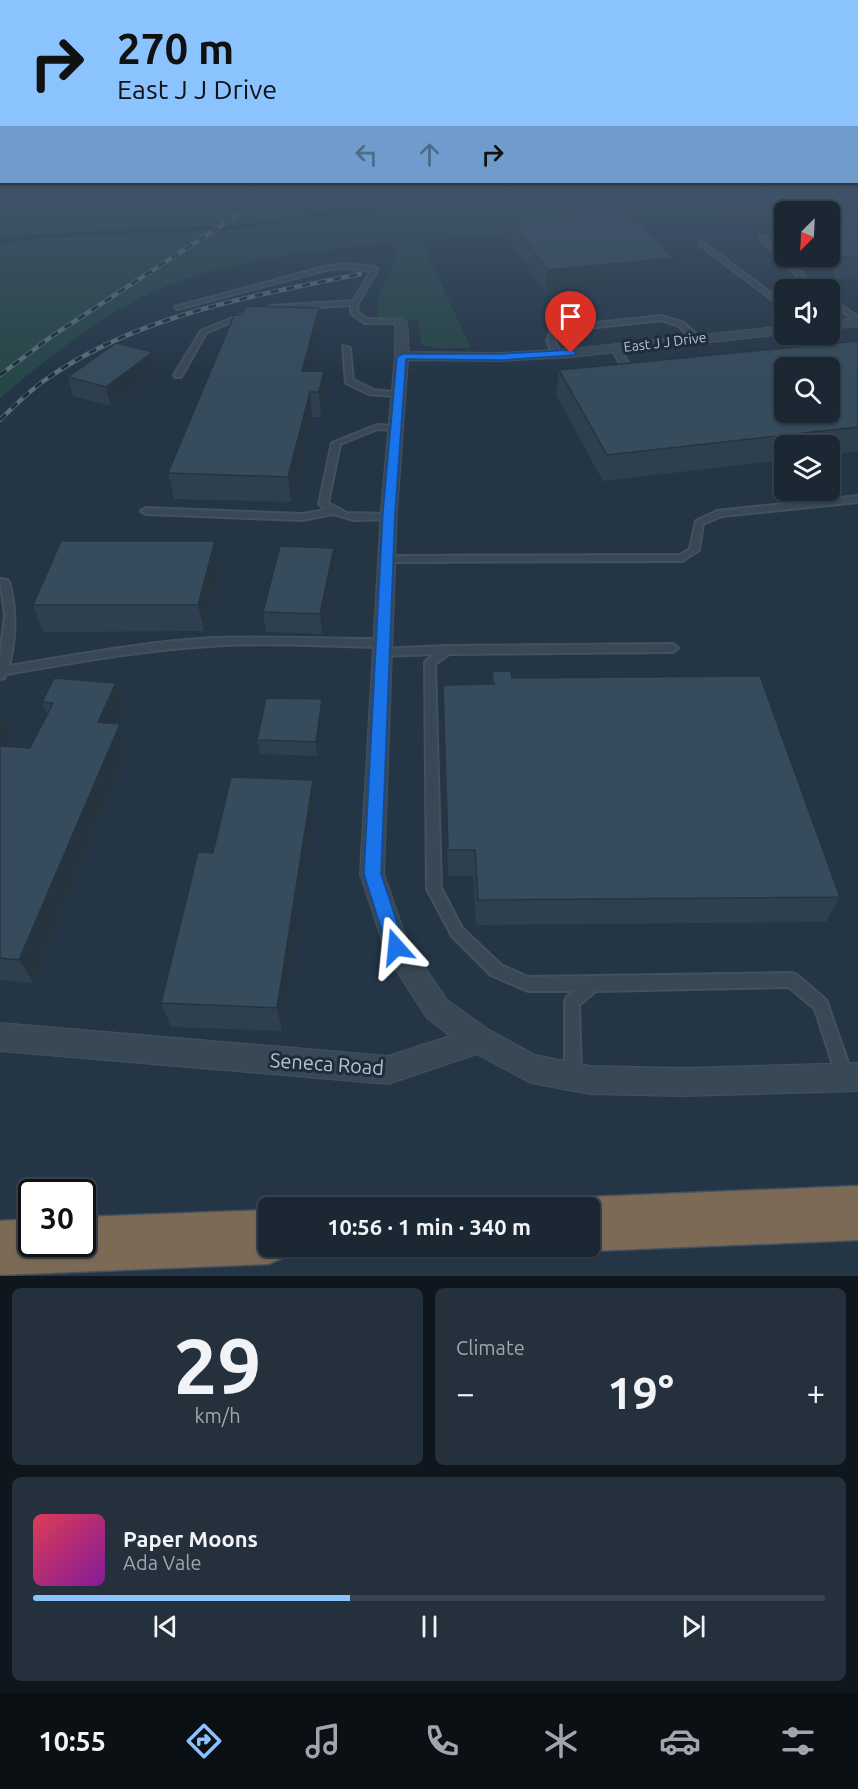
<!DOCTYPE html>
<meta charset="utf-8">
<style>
:root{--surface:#1b2834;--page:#24303c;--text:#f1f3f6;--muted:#a0a6ac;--line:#39444f;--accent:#8bc3ff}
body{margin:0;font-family:Ubuntu,sans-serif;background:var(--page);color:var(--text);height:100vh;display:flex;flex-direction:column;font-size:22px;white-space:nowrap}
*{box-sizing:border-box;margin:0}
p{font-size:20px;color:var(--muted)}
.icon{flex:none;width:33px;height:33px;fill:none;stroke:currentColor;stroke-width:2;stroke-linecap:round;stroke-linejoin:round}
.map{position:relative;height:1276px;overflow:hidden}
.details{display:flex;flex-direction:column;gap:12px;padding:12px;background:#0f161d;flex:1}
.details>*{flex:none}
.top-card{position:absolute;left:0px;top:0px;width:858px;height:183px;box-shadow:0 2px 4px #0004,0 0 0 2px var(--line);background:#8bc3ff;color:#111;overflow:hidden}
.needle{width:39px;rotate:204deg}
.buttons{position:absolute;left:774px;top:201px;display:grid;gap:12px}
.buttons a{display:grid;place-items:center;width:66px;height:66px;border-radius:9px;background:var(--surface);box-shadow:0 2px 4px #0004,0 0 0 2px var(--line);font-size:30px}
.speed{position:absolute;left:18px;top:1179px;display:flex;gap:12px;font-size:30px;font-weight:700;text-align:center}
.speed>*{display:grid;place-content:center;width:78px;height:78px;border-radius:50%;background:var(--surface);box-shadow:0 2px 4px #0004,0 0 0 2px var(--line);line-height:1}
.speed .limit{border:3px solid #111;border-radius:9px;background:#fff;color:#111}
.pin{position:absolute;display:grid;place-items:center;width:51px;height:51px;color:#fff;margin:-62px -26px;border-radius:50% 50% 50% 0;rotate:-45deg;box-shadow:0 0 6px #0007}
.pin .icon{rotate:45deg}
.me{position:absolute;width:66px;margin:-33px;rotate:342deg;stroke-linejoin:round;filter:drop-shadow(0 0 4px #0008)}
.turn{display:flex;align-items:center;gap:21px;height:126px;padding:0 18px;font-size:27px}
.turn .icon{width:78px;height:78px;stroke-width:2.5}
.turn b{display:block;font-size:42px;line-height:51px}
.lanes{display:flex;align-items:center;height:57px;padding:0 18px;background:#0003;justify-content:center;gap:30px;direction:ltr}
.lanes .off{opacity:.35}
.big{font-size:45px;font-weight:600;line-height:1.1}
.details .card{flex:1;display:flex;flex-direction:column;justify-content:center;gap:9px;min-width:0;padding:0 21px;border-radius:9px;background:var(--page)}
.details .dial{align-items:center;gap:0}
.dial b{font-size:78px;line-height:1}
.song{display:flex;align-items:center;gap:18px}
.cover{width:72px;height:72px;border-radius:9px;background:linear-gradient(135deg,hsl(350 70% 55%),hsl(290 70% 35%))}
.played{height:6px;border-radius:3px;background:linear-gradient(90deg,var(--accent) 40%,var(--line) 40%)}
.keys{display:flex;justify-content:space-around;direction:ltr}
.heat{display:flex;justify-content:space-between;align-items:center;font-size:33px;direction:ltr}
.details .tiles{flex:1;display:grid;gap:12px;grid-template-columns:1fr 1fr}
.card:last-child{grid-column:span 2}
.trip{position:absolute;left:258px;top:1197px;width:342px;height:60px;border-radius:9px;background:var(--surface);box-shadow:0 2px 4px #0004,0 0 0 2px var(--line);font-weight:600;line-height:60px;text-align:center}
.tabs{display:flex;height:96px;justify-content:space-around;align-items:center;background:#0b1015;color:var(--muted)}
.tabs .icon{width:42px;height:42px}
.tabs .current{color:var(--accent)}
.tabs b{font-size:27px;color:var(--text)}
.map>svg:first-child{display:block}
</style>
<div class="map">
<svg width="858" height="1276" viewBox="0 0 858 1276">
<rect width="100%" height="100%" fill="#243646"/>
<path fill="#274647" d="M0 197H858V218H830V212H784V218H720L421 241 471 348H435L421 344 418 320 377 318 378 298 398 253 392 243C315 251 221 260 150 293 95 320 47 359 0 398Z"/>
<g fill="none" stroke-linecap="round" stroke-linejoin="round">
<path stroke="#162e46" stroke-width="4" d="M0 241 40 236 237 227 348 211 508 197"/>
<g stroke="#43515e" stroke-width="4">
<g id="lane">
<path d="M760 236H764L818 290H811L760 238Z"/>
<path d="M700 243H704L784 303V308L782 307 700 245Z"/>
<path d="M343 264 375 267 378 269 358 303 357 312 367 319 401 320 403 321V323H365L351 313V305L270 310 267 308 270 306 353 301 371 271 343 268 326 270 178 309 175 307 324 267Z"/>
<path d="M830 298 858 317V322L830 303Z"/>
<path d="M242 314 247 315 206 333 181 377H175L174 375 201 331Z"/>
<path d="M662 316 684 323 701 339 694 341 679 326 662 320 560 331 556 333 555 341 561 354 557 356 553 354 547 341 551 331 558 327Z"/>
<path d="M343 346 350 348 353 380 374 390 402 393V397L369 394 346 383Z"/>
<path d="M612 346H618L633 371 638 373 637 375 628 376 611 348Z"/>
<path d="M377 425 396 426 400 428 396 430 378 429 340 444 328 503 347 513 389 514 392 515 394 517 392 519 354 520 333 514 302 520 146 514 141 511 146 508 302 514 326 510 319 504 332 443Z"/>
<path d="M858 496V502L722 516 703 524 699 550 682 561 387 562 382 559 387 556 680 555 690 549 696 521 717 511Z"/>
<path d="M0 579 7 580 9 582C17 610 16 637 9 666 76 655 144 642 213 638 270 636 326 639 383 639L388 643 383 647C325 646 267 642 209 646 141 650 73 663 6 674L4 678 0 679V657L5 615Z"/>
<path d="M673 644 678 648 673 652 449 654 435 664 441 888 462 928 501 965 528 977 792 973 797 975 826 1000 853 1077 850 1082 845 1085 840 1082 837 1077 815 1009 789 987 596 991 579 1005 581 1075 578 1080 573 1083 568 1080 565 1075V1002L567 997 574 991H528L491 975 452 936 427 889 425 662 434 654 383 656 378 652 379 649 447 646Z"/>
</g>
</g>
<g stroke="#43515e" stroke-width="2">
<g id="street">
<path d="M401 318 407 322 409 352 501 353 571 349 784 326V334L571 357 501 361 408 360 397 511 384 874 407 941 447 1000 489 1030 535 1055 590 1066 683 1068 858 1063V1091L683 1096 590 1094 531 1083 477 1054 388 1084 0 1051V1023L388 1056 450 1036 427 1018 387 956 360 874 381 511 395 356V322Z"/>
<path d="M858 318V326L830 329V321Z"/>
</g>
</g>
<g stroke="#445260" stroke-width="3">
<g id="highway">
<path d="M858 1186V1240L590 1251 579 1246H590V1208H570L590 1197Z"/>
<path d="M268 1210V1246H291L287 1256 268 1264 0 1275V1221L32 1219V1244H82V1217Z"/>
</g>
</g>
<use href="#lane" fill="#394855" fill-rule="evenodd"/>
<use href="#street" fill="#394855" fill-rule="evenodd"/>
<use href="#highway" fill="#7c6956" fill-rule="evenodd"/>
<g stroke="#5b6c7c" stroke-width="4.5">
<g id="rail">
<path d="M0 375 52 336 265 197"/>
<path d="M0 420C14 406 28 392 45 380 137 315 252 296 360 274"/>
</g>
</g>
<use href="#rail" stroke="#1e2d3b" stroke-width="3" stroke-dasharray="8" stroke-linecap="butt"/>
</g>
<g fill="#2e404f">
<path d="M830 215 858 216V279H836L823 256H830Z"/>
<path d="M510 220 670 280 545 292 509 241Z"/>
<path d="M319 308 321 331 310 371 326 396 321 417H312L291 502 174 499 168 473 242 315Z"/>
<path d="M858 341V451L830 455V446H784V460L603 481 556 395 559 370Z"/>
<path d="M157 371 111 406 73 396 68 377Z"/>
<path d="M334 548 335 568 322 634 266 632 263 612Z"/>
<path d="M220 567 204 631 43 632 33 605Z"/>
<path d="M492 671 512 678 840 897 826 922 476 925 473 876H448L443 711V685L492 684Z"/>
<path d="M116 683 125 709 118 724H120L129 750 34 983 0 980V711L12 737 7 746 30 748 47 715 42 702Z"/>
<path d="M323 713 317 756 260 754 257 740Z"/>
<path d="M316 806 282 1031 171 1027 161 1003 213 853Z"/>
</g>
<g fill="#263440">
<path d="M674 258 670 280 545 292 547 270Z"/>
<path d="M319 308 321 331 304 395 302 371Z"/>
<path d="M153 352 157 371 111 406 106 387Z"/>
<path d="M324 371 326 396 321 417 319 392Z"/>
<path d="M310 392 312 417 291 502 288 477Z"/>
<path d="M215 541 220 567 204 631 198 605Z"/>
<path d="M334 548 335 568 322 634 320 614Z"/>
<path d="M116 683 125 709 108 749 98 722Z"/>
<path d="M322 699 323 713 317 756 316 742Z"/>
<path d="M0 711 12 737 0 759Z"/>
<path d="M120 724 129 750 34 983 19 960Z"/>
<path d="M313 780 316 806 282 1031 277 1008Z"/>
</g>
<g fill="#364b5c" stroke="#263440" stroke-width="1.5" fill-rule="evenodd">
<path d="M627 210 674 258 547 270 510 220Z"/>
<path d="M830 215 858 216V257H843L830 235Z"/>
<path d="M245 306 319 308 302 371H324L319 392H310L288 477 168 473 234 315H242Z"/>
<path d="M858 341V427L607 455 559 370ZM784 368H830V412H784Z"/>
<path d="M116 343 153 352 106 387 68 377Z"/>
<path d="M61 541H215L198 605H33Z"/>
<path d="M280 546 334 548 320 614 263 612Z"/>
<path d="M492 671H511L512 678 760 676 840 897 478 900 475 850H448L443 685 494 684Z"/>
<path d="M54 678 116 683 98 722 120 724 19 960 0 958V746L30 748 53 703 42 702Z"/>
<path d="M266 698 322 699 316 742 257 740Z"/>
<path d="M231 777 313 780 277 1008 161 1003 198 852 213 853Z"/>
</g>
<linearGradient id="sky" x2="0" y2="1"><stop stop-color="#141e26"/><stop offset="0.53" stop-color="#3f5268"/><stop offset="1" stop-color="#3f5268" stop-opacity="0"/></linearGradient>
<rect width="858" height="375" fill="url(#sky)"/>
<path fill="#1a73e8" stroke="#114b97" stroke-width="1.5" d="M571 350 575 351V355L501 360 406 359 395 512 381 874 405 947 402 953 396 956 389 953 387 947 364 874 383 512 397 357 402 354H501Z"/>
<g text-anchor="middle" stroke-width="6" stroke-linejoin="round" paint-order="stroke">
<g font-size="14" fill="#b7c2ce" stroke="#1e2d3b">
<text transform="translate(665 342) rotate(-7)" y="5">East J J Drive</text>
</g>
<g font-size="20" fill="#b7c2ce" stroke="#1e2d3b">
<text transform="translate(327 1064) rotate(4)" y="7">Seneca Road</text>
</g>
</g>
</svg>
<div class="buttons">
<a><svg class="needle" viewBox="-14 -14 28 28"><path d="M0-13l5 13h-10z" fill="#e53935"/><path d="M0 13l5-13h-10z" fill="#a0a6ac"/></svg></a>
<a><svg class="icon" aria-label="sound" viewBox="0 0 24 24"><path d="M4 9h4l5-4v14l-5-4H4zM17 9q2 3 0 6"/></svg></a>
<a><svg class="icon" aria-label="search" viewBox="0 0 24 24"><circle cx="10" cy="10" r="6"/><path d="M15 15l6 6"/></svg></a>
<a><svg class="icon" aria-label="layers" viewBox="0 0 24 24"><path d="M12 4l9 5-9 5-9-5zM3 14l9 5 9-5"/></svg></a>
</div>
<div class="speed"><div class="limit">30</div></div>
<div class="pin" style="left:571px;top:353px;background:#d93025"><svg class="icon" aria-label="arrive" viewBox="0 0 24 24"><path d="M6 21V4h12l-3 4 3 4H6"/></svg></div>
<svg class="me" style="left:396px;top:947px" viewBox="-20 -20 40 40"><path d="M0-17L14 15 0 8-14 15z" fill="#1a73e8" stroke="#fff" stroke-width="4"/></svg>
<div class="trip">10:56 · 1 min · 340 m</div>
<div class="top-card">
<div class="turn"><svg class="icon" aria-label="right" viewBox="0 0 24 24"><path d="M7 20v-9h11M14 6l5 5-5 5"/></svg><div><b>270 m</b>East J J Drive</div></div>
<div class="lanes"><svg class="icon off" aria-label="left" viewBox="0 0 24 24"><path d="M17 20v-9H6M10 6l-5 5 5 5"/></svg><svg class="icon off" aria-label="ahead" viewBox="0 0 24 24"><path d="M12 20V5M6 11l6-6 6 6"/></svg><svg class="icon" aria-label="right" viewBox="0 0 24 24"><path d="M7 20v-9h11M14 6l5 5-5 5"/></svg></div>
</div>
</div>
<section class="details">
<div class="tiles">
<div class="card dial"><b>29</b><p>km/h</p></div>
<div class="card"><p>Climate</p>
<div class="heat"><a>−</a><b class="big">19°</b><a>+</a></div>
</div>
<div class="card">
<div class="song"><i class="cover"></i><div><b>Paper Moons</b><p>Ada Vale</p></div></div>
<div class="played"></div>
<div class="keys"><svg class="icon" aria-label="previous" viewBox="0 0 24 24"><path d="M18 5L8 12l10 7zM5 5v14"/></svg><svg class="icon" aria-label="pause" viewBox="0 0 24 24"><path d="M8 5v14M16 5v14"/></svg><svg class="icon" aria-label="next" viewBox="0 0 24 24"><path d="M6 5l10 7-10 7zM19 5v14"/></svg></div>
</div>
</div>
</section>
<nav class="tabs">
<b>10:55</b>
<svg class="icon current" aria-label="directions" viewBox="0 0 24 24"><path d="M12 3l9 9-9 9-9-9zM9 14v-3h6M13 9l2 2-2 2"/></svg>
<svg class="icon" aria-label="music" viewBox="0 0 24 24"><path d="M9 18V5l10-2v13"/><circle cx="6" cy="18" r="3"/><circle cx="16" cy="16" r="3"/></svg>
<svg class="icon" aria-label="phone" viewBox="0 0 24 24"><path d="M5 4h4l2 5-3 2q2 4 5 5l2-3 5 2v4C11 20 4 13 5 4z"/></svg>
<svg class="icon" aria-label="climate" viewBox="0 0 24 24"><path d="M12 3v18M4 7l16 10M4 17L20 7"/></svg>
<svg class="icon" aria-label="car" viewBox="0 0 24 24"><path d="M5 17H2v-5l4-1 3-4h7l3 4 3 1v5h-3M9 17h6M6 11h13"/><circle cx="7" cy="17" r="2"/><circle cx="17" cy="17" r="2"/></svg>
<svg class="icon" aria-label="filters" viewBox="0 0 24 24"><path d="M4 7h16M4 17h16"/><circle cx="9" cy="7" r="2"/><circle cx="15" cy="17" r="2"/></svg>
</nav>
